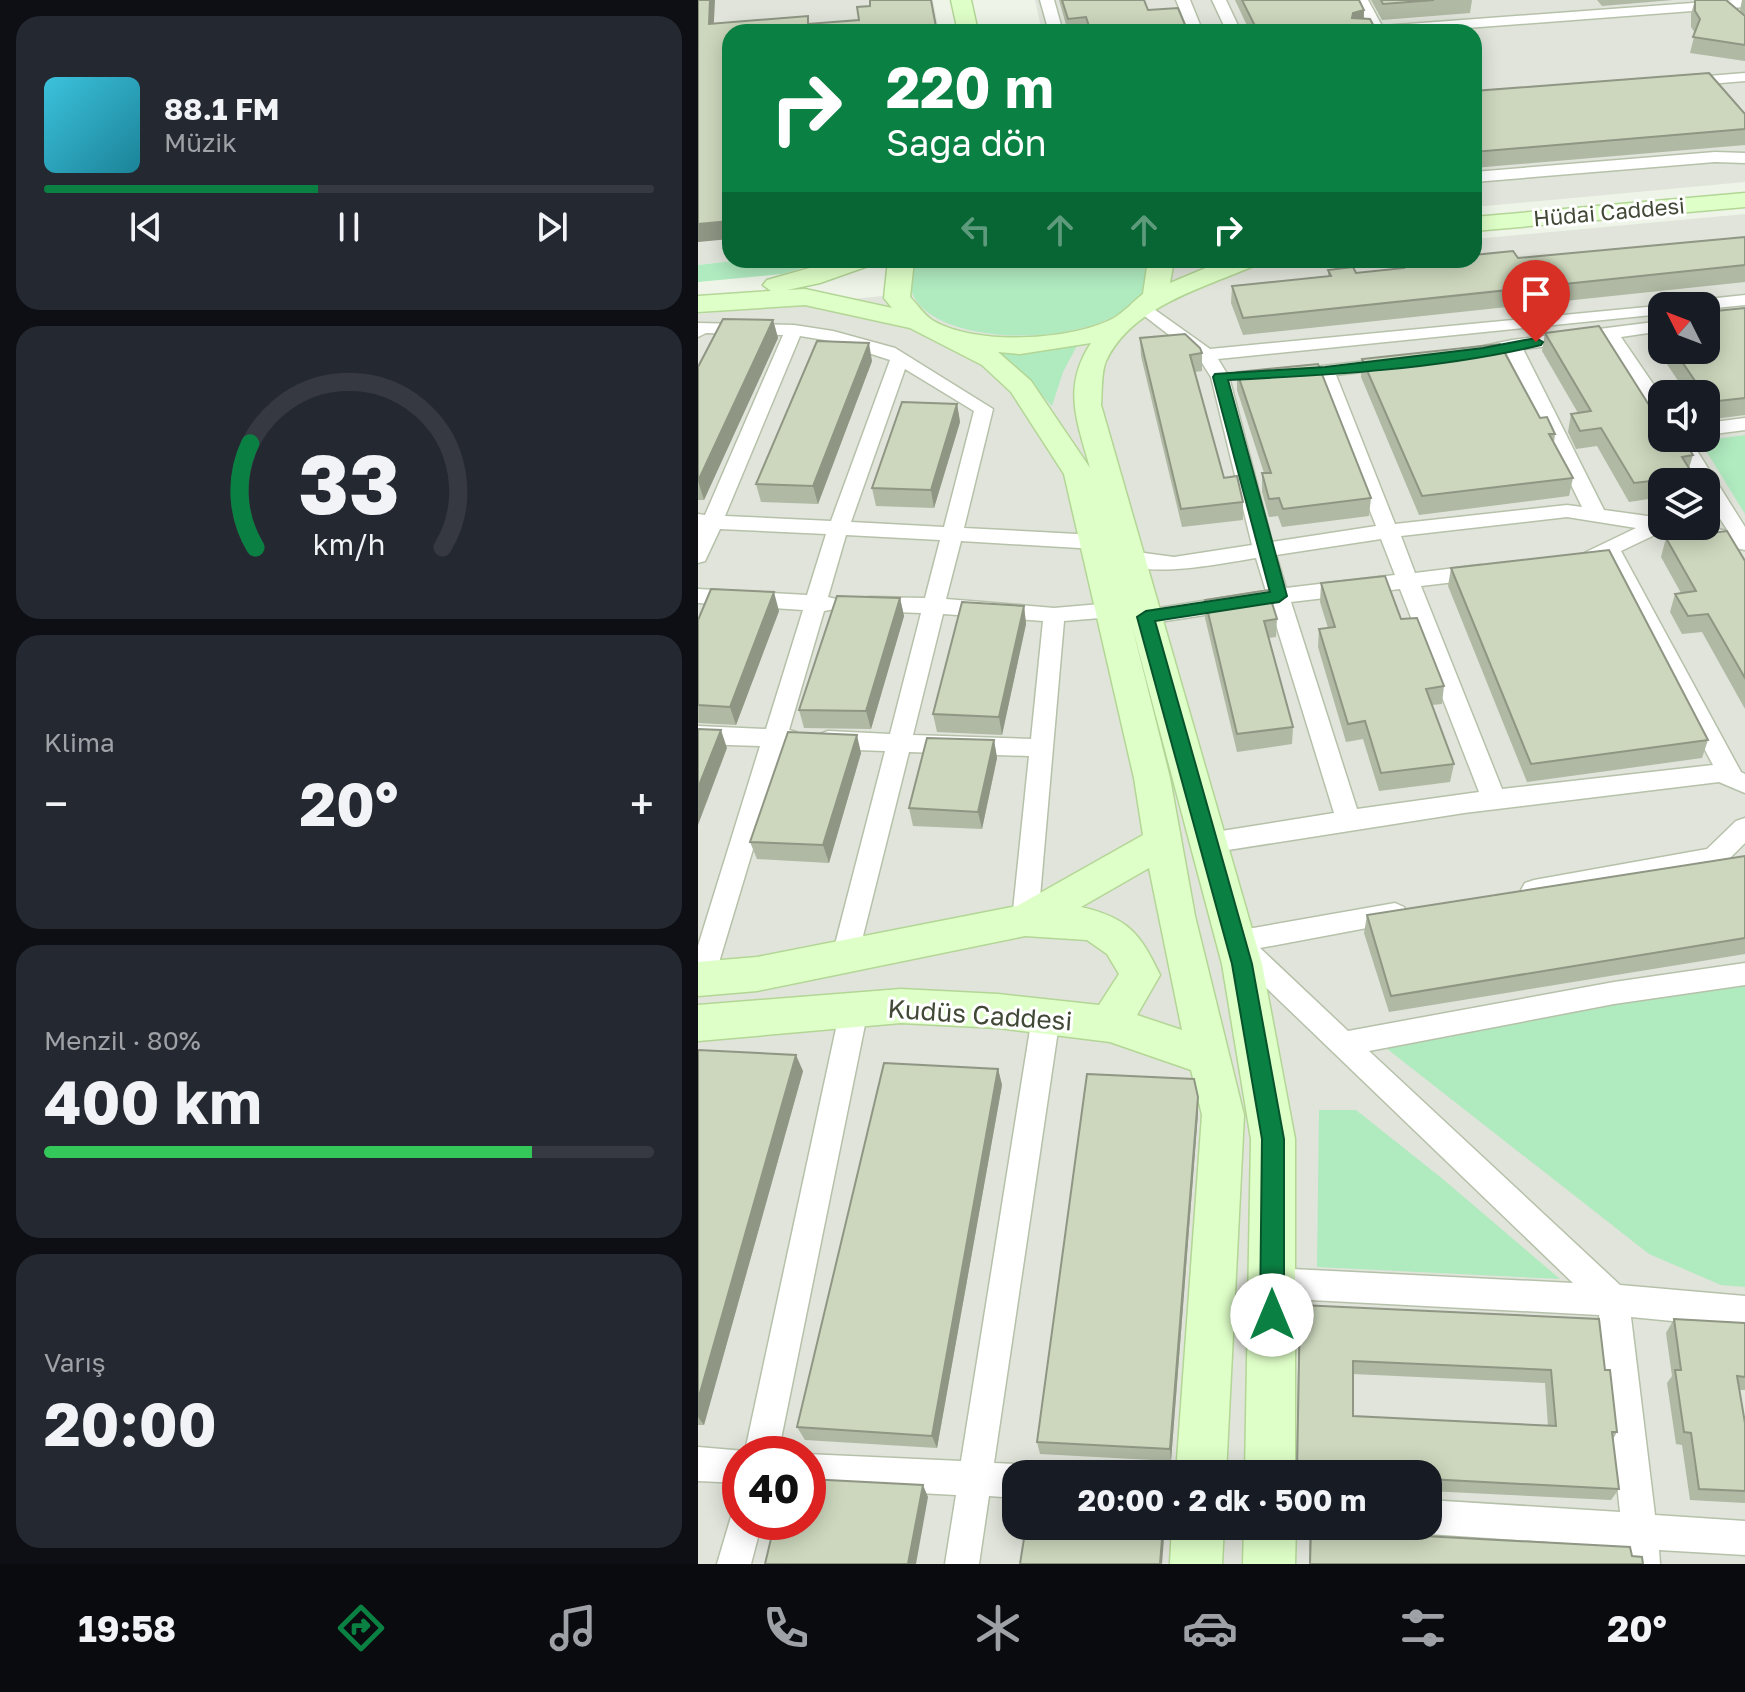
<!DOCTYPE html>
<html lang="tr">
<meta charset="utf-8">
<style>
:root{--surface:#171b24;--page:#242831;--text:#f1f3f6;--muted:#9ea1a6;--line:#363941;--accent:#0b8043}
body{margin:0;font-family:"Golos Text",sans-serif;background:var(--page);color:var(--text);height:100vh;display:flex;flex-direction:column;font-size:30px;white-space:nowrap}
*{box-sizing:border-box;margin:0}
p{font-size:26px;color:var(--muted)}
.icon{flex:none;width:44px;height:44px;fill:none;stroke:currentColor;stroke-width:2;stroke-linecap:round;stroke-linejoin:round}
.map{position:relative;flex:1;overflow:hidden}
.panel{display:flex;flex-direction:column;gap:16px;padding:16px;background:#0d0f14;width:698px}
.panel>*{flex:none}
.hud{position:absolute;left:24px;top:24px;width:760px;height:244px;border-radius:24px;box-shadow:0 4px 20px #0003;background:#0b8043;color:#fff;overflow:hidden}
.needle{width:52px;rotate:312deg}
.tools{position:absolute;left:950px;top:292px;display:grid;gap:16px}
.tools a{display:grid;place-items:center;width:72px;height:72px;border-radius:16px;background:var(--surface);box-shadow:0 4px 20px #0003;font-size:40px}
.speed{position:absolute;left:24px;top:1436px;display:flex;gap:16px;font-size:40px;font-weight:700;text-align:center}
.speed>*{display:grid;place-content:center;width:104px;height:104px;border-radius:50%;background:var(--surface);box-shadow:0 4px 20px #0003;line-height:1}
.speed .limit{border:12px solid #d22;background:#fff;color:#111}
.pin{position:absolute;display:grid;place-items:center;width:68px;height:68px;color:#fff;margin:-82px -34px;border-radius:50% 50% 50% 0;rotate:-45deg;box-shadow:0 0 8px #0007}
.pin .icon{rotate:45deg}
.me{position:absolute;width:88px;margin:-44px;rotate:0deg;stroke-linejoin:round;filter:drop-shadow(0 0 6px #0008)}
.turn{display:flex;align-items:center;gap:28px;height:168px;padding:0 32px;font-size:36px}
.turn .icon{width:104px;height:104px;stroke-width:2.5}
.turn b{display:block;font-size:56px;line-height:68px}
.lanes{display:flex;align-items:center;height:76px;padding:0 32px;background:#0003;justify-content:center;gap:40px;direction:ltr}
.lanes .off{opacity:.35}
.big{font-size:60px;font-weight:700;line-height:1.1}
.panel .tile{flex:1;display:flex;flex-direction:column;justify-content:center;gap:12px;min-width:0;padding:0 28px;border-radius:24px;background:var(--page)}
.panel .dial{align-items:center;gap:0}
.dial svg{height:208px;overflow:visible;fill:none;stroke:var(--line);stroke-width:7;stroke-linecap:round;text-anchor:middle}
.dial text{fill:var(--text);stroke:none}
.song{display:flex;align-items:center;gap:24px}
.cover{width:96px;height:96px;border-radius:12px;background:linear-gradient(135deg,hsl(190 70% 55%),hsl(190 70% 35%))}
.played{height:8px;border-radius:4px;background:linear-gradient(90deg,var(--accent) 45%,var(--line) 45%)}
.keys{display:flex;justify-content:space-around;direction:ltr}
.heat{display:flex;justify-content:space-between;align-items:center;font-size:44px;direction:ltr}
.charge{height:12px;border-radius:6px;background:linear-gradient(90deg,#34c759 80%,var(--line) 0)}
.trip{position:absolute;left:304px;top:1460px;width:440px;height:80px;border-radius:24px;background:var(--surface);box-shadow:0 4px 20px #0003;font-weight:700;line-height:80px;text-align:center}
.dock{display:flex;height:128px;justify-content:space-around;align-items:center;background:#090b0e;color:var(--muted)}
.dock .icon{width:56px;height:56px}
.dock .on{color:var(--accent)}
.dock b{font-size:36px;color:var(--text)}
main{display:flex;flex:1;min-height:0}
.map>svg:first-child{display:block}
</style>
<main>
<section class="panel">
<div class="tile">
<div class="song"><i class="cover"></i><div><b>88.1 FM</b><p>Müzik</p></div></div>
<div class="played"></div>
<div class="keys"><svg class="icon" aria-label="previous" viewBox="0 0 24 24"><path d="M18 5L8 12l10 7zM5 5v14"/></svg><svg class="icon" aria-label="pause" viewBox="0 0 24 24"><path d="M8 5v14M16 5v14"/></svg><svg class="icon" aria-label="next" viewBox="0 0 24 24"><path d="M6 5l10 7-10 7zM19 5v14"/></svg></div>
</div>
<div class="tile dial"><svg viewBox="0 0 100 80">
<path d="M14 69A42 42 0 1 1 86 69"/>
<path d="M14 69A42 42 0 0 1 12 29" stroke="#0b8043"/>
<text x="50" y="56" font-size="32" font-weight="700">33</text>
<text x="50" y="72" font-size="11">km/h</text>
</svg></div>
<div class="tile"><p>Klima</p>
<div class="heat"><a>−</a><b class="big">20°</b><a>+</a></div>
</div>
<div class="tile"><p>Menzil · 80%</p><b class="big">400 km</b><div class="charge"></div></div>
<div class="tile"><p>Varış</p><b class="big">20:00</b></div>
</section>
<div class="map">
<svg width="1047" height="1564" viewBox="0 0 1047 1564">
<rect width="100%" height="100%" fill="#eef5e8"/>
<g fill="#e0e4da" fill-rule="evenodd">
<path d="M0 0H235L241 32H32V260H43L0 265Z"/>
<path d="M337 0H1047V182L776 207V32H344Z"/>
<path d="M1047 214V1564H0V314L554 260H776V239ZM964 306H1008V350H964ZM964 394H1008V438H964ZM964 482H1008V526H964ZM42 1454H110V1522H42ZM318 1474H730V1526H318Z"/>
</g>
<g fill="#b0eabf">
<path d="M43 260H133L84 274 0 282V265Z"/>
<path d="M217 260H452C452 266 452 273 451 279 428 361 173 353 217 260Z"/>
<path d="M381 342 365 372 354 406 324 374 286 348Z"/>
<path d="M1047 435V514L1002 441Z"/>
<path d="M1047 978V1287L1023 1285 951 1254 679 1041Z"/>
<path d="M621 1110H658L746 1180 862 1279 619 1267Z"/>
</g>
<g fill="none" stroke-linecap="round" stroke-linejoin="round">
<g stroke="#b6c1aa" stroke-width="3">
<g id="street">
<path d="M342 0H356L365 32H351Z"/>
<path d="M478 0H492L505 32H491Z"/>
<path d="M514 0H528L543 32H529Z"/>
<path d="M656 0H670L684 26 1035 0H1047V7L716 32H655L672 27Z"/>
<path d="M1047 73V81L986 86 979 82 986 78Z"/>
<path d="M1017 152 1047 153V163L1017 162 776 182V172Z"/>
<path d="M1047 295V305L1008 309V306H982L991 301Z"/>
<path d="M446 302 512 349 970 305 964 306V314L520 359 531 377 574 542 678 526 620 377 607 376 604 372 607 368 695 358 704 363 695 368 638 375 697 524 869 505 884 507 808 352 772 359 763 354 766 350 814 340 964 321V331L923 337 964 397V417L957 415 907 339 825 349 906 510 964 518V526H1001L1030 531 1008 497V482H999L971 438H991L1047 527V550L963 532 923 551 1043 772 1047 774V793L1021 782 766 813 511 853 502 850 499 843 502 836 511 833 636 813 572 605 448 624 440 622 437 617 440 612 448 610 568 591 558 558C531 562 438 582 421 558L431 551 476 557 554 545 513 377 501 358 440 311 437 307 440 303ZM869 517 938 528 884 554 871 556 868 561 878 568 906 560 1015 765 804 789 723 586 782 579 789 577 793 572 789 567 782 565 717 573 703 536ZM683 539 697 575 588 588 578 555ZM702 589 781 792 659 809 593 602Z"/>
<path d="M0 323 96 325 135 331 197 348 295 409 266 528 398 535 408 542 398 549 263 541 248 599 356 608 414 603 422 605 425 610 422 615 414 617 366 621 340 920 336 927 327 931 318 927 314 920 331 756 211 752 160 956 156 964 147 967 138 964 134 956 187 751 130 749 122 746 118 740 122 734 130 731 192 734 223 613 171 611 163 609 160 604 163 599 171 597 227 598 242 540 148 535 130 597 138 599 141 604 138 609 126 611 91 730 98 732 102 738 98 744 86 746 16 979 12 987 0 989V946L62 746 0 744V726L68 729 105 610 0 603V589L109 595 128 534 22 529 7 561 0 563V514L7 515 85 335 8 333 0 337ZM102 336 133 341 192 360 133 521 27 516ZM207 369 276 411 246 527 153 522ZM245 614 345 621 333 739 215 735Z"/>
<path d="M1047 418V430L1008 435V423Z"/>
<path d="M1047 818V843L1025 865 1016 868 836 900 827 897 823 890 827 883 836 880 1009 849 1038 821Z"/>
<path d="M697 903 706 907 710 914 706 921 562 948 650 1031 916 982 1047 963V985L916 1004 671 1051 922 1285 1047 1296V1328L933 1317 957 1515 1047 1521V1555L961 1550 962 1564H928L926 1547 730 1534 718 1529 717 1526H730V1500L922 1512 901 1315 574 1298 563 1294 558 1283 563 1272 574 1268 875 1283 529 950 525 942 529 934 538 931Z"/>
<path d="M156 998 166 1002 170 1010 80 1454H42V1483L0 1481V1447L47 1451 142 1010 146 1002Z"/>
<path d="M348 1005 358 1009 362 1017 296 1463 318 1464 330 1469 332 1474H318V1498L291 1496 281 1564H247L258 1495 110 1487 108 1454 263 1461 334 1017 338 1009Z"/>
<path d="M42 1507V1522H64L53 1564H19L35 1510Z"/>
</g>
</g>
<g stroke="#b3d696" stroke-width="3">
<g id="secondary">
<path d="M253 0H273L280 32H260Z"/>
<path d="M1047 193V207L776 231V217Z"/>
<path d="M140 260H177L173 265 122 283 89 290 107 289 194 308 186 298 190 260H216L212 297C219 304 226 315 234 320 276 346 373 341 416 318 426 312 436 301 445 294L450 260H476L472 283 527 260H562L558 265C505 288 434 306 408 361 403 373 404 392 403 405L564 964 597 1139V1474H547L553 1139 524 964 433 622 472 778 497 916 546 1115 528 1474H478L504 1115 493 1070 412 1042 300 1028 203 1023 0 1041V1005L203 989 300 994 401 1005 421 974 409 954 389 940 327 936 59 991 0 996V962L59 957 319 906 445 835 436 778 366 474 313 392 284 365 212 328 107 305 0 312V296L73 291 65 285 69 280ZM393 343C364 387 379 421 392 468L333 381 300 352 322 354ZM451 868 484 1030 439 1015 462 975C442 933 430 918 383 907Z"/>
<path d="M474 1526H526L524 1564H472Z"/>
<path d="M546 1526H598L597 1564H545Z"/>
</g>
</g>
<use href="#street" fill="#fff" fill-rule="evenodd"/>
<use href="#secondary" fill="#dfffc8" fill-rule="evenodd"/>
</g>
<g fill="#afb9a3" fill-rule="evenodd">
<path d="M361 0H446L450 10 490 32H370Z"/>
<path d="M537 0H661L666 10V19L679 32H552Z"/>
<path d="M673 0H774L772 13 684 20Z"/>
<path d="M899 0H975L904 6Z"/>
<path d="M997 0 1044 13 1042 10 1044 0H1047V61L992 53 997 33 993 27V14Z"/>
<path d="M776 91 1047 114V145L776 168Z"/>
<path d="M1047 237V282L545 335 533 303 534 286 630 276V270L658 273 702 269 703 262 820 258Z"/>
<path d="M1047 308V415L1008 420V394H989L950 336 954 318 964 317V350H1008Z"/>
<path d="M75 320 80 338 6 500H0V367Z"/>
<path d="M847 333 951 405 995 455 991 468 996 476 995 482H964V497L931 502 899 446 878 449 870 432 873 414 880 413 844 351Z"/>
<path d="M442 338 504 353V371L497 372 526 478 545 502V520L484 527 443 356Z"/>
<path d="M664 359 842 418 857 434 856 443 875 478 871 496 721 515 663 377Z"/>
<path d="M174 361 120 504 63 502 58 484Z"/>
<path d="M539 372 673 498 671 516 584 527 580 516 571 517 564 492V473H566L539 390Z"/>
<path d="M259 404 262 422 236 508 178 506 174 488Z"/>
<path d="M968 538 1047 561V709L1004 632 984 634 972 612 977 594 983 593 963 557Z"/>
<path d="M753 568 1010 740 1004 758 829 782 750 586Z"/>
<path d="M623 583 703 619 746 686 744 704 734 705 756 764 752 782 681 791 665 739 648 742 620 647 621 629 630 628 622 602Z"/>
<path d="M202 598 206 616 173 729 106 728 101 710Z"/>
<path d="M507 600 579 619 578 637 571 638 595 727 594 744 539 752 507 618Z"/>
<path d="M326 606 328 624 304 735 239 732 235 714Z"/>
<path d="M81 611 38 725 0 723V620Z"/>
<path d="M296 740 299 758 284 829 215 826 211 808Z"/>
<path d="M163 753 131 863 59 859 52 842Z"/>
<path d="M1047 856V954L691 1012 666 933 669 915Z"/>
<path d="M0 1050 105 1071 6 1425H0Z"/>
<path d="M300 1069 304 1085 239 1448 107 1440 99 1427Z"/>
<path d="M500 1097V1113L473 1461 342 1454 339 1442Z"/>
<path d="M602 1305 907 1370 919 1432 915 1439 921 1489 913 1500 730 1491V1474H598L601 1318ZM655 1374 847 1383 850 1426 655 1416Z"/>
<path d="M976 1319 1047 1323V1390H1042L1047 1423V1503L992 1500 984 1445 978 1444 969 1383 974 1376 968 1333Z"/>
<path d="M613 1530 934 1556 945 1564H611V1541Z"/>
</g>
<g fill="#8f9684">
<path d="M12 0H17L15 40 11 24Z"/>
<path d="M666 10 665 26 654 18 655 13Z"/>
<path d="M32 221V239L0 242V224Z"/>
<path d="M75 320 80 338 6 500 0 481Z"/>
<path d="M171 343 174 361 120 504 115 486Z"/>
<path d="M259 404 262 422 236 508 233 490Z"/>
<path d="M76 592 81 611 38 725 32 707Z"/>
<path d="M202 598 206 616 173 729 168 711Z"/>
<path d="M326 606 328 624 304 735 301 717Z"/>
<path d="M23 730 29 748 0 825V788Z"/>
<path d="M159 735 163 753 131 863 125 845Z"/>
<path d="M296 740 299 758 284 829 280 812Z"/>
<path d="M98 1055 105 1071 6 1425 0 1417V1400Z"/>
<path d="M300 1069 304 1085 239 1448 234 1436Z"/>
<path d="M500 1097V1113L473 1461 472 1449Z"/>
<path d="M225 1485 230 1497 218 1564H210Z"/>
<path d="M465 1526H467L464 1564H462Z"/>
</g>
<g fill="#ccd7bd" stroke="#8f9684" stroke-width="2" fill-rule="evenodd">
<path d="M0 0H12L11 24 110 16V24L161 20 159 7 172 6V0H233L239 32H32V221L0 224Z"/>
<path d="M364 0H446L450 10 480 8 490 32H393L388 17 370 19Z"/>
<path d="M544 0H661L666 10 655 13 654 18 672 19 679 32H560Z"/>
<path d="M683 0H736L685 4Z"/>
<path d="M997 0H1028L1047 16V45L995 37 1002 19 997 11Z"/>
<path d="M1011 73 1047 114V129L776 152V91Z"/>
<path d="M1047 237V265L545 318 534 286 633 276 630 270 655 267 658 273 706 268 703 262 727 260H776V255L815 251 820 258Z"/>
<path d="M1047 308V398L1011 402 1008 397V394H1006L976 350H1008V312Z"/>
<path d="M964 317V333L954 318Z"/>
<path d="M25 319 75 320 0 481V367Z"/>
<path d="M901 326 951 405 962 404 964 406V438H984L995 455 984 457 996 476 936 483 903 428 882 431 873 414 893 411 847 333Z"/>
<path d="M487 334 502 348 504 353 492 355 526 478 539 476 545 502 483 509 442 338Z"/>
<path d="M119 341 171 343 115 486 58 484Z"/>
<path d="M802 344 842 418 849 417 857 434H851L875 478 724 496 664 359Z"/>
<path d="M620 364 673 498 585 509 581 498 571 499 564 473H573L539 372Z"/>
<path d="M204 402 259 404 233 490 174 488Z"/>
<path d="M1029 531 1047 561V678L1010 614 990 616 977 594 998 591 968 538Z"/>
<path d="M911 550 1010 740 833 764 753 568Z"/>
<path d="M687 576 703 619 719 618 746 686 728 689 756 764 683 773 667 721 650 724 621 629 637 627 623 583Z"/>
<path d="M13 589 76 592 32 707 0 705V620Z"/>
<path d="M570 590 579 619 566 621 595 727 539 734 507 600Z"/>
<path d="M139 596 202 598 168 711 101 710Z"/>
<path d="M264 602 326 606 301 717 235 714Z"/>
<path d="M0 729 23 730 0 788Z"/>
<path d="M90 732 159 735 125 845 52 842Z"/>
<path d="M229 738 296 740 280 812 211 808Z"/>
<path d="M1047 856V938L693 996 669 915Z"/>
<path d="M0 1050 98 1055 0 1400Z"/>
<path d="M186 1063 300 1069 234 1436 99 1427Z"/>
<path d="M389 1074 496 1079 500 1097 472 1449 339 1442Z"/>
<path d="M602 1305 901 1319 907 1370H912L919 1432H914L921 1489 730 1479V1474H635L599 1472ZM655 1361 853 1370 858 1426 655 1416Z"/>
<path d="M976 1319 1047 1323V1377L1039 1376 1047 1423V1491L1001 1489 993 1433 986 1432 977 1370H983Z"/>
<path d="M110 1479 225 1485 210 1564H67L77 1522H110Z"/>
<path d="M328 1526H465L462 1564H322Z"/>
<path d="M613 1530 932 1547 934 1556 944 1557 945 1564H612Z"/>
</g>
<path fill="#0b8043" stroke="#07532c" stroke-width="2" d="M838 338 845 342 843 345C742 369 634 375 530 380L589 596 581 602 457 621 554 964 586 1139V1315L582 1323 574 1327 565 1323 562 1315 564 1139 534 964 439 617 448 611 572 592 515 377 517 374 627 367 785 348Z"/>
<g text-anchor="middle" stroke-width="6" stroke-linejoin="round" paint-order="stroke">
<g font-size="22" fill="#414836" stroke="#fff">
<text transform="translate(911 212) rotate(-5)" y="8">Hüdai Caddesi</text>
</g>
<g font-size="26" fill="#414836" stroke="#fff">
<text transform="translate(282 1015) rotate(4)" y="9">Kudüs Caddesi</text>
</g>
</g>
</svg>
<div class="tools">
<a><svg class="needle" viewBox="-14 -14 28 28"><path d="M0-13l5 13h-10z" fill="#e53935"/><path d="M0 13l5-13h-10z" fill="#9ea1a6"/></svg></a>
<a><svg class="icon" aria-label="sound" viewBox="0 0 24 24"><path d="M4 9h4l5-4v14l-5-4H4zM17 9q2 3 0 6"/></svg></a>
<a><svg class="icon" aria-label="layers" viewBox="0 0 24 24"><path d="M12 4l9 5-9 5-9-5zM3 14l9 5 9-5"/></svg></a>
</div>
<div class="speed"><div class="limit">40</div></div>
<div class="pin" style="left:838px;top:342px;background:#d93025"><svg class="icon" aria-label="arrive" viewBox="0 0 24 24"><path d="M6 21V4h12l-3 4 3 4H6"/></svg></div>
<svg class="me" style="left:574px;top:1315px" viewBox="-20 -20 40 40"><circle r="19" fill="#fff"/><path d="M0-13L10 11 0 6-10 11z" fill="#0b8043"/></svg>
<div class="trip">20:00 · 2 dk · 500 m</div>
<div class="hud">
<div class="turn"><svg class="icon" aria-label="right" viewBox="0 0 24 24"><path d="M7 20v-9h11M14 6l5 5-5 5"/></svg><div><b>220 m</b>Sağa dön</div></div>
<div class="lanes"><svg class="icon off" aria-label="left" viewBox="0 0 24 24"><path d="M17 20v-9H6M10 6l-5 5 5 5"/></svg><svg class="icon off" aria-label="ahead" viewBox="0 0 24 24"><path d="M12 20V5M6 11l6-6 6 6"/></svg><svg class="icon off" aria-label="ahead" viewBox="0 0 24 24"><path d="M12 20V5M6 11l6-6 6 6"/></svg><svg class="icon" aria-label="right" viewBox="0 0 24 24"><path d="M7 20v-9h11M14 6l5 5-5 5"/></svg></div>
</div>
</div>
</main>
<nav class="dock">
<b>19:58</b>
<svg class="icon on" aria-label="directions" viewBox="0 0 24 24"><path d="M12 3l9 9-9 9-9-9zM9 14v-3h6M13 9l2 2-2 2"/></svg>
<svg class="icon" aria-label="music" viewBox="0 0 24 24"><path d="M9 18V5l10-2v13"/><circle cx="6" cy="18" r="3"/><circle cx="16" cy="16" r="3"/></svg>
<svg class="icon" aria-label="phone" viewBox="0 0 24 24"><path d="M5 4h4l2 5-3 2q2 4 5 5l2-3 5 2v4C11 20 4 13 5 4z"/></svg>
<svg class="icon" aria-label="climate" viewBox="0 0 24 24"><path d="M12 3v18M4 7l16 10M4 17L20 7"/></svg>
<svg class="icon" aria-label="car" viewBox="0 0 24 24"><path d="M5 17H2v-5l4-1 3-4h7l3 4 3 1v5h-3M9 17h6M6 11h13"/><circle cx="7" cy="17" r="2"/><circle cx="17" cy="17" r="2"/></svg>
<svg class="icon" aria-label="filters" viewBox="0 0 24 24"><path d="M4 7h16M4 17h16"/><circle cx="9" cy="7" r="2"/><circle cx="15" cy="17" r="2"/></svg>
<b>20°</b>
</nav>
